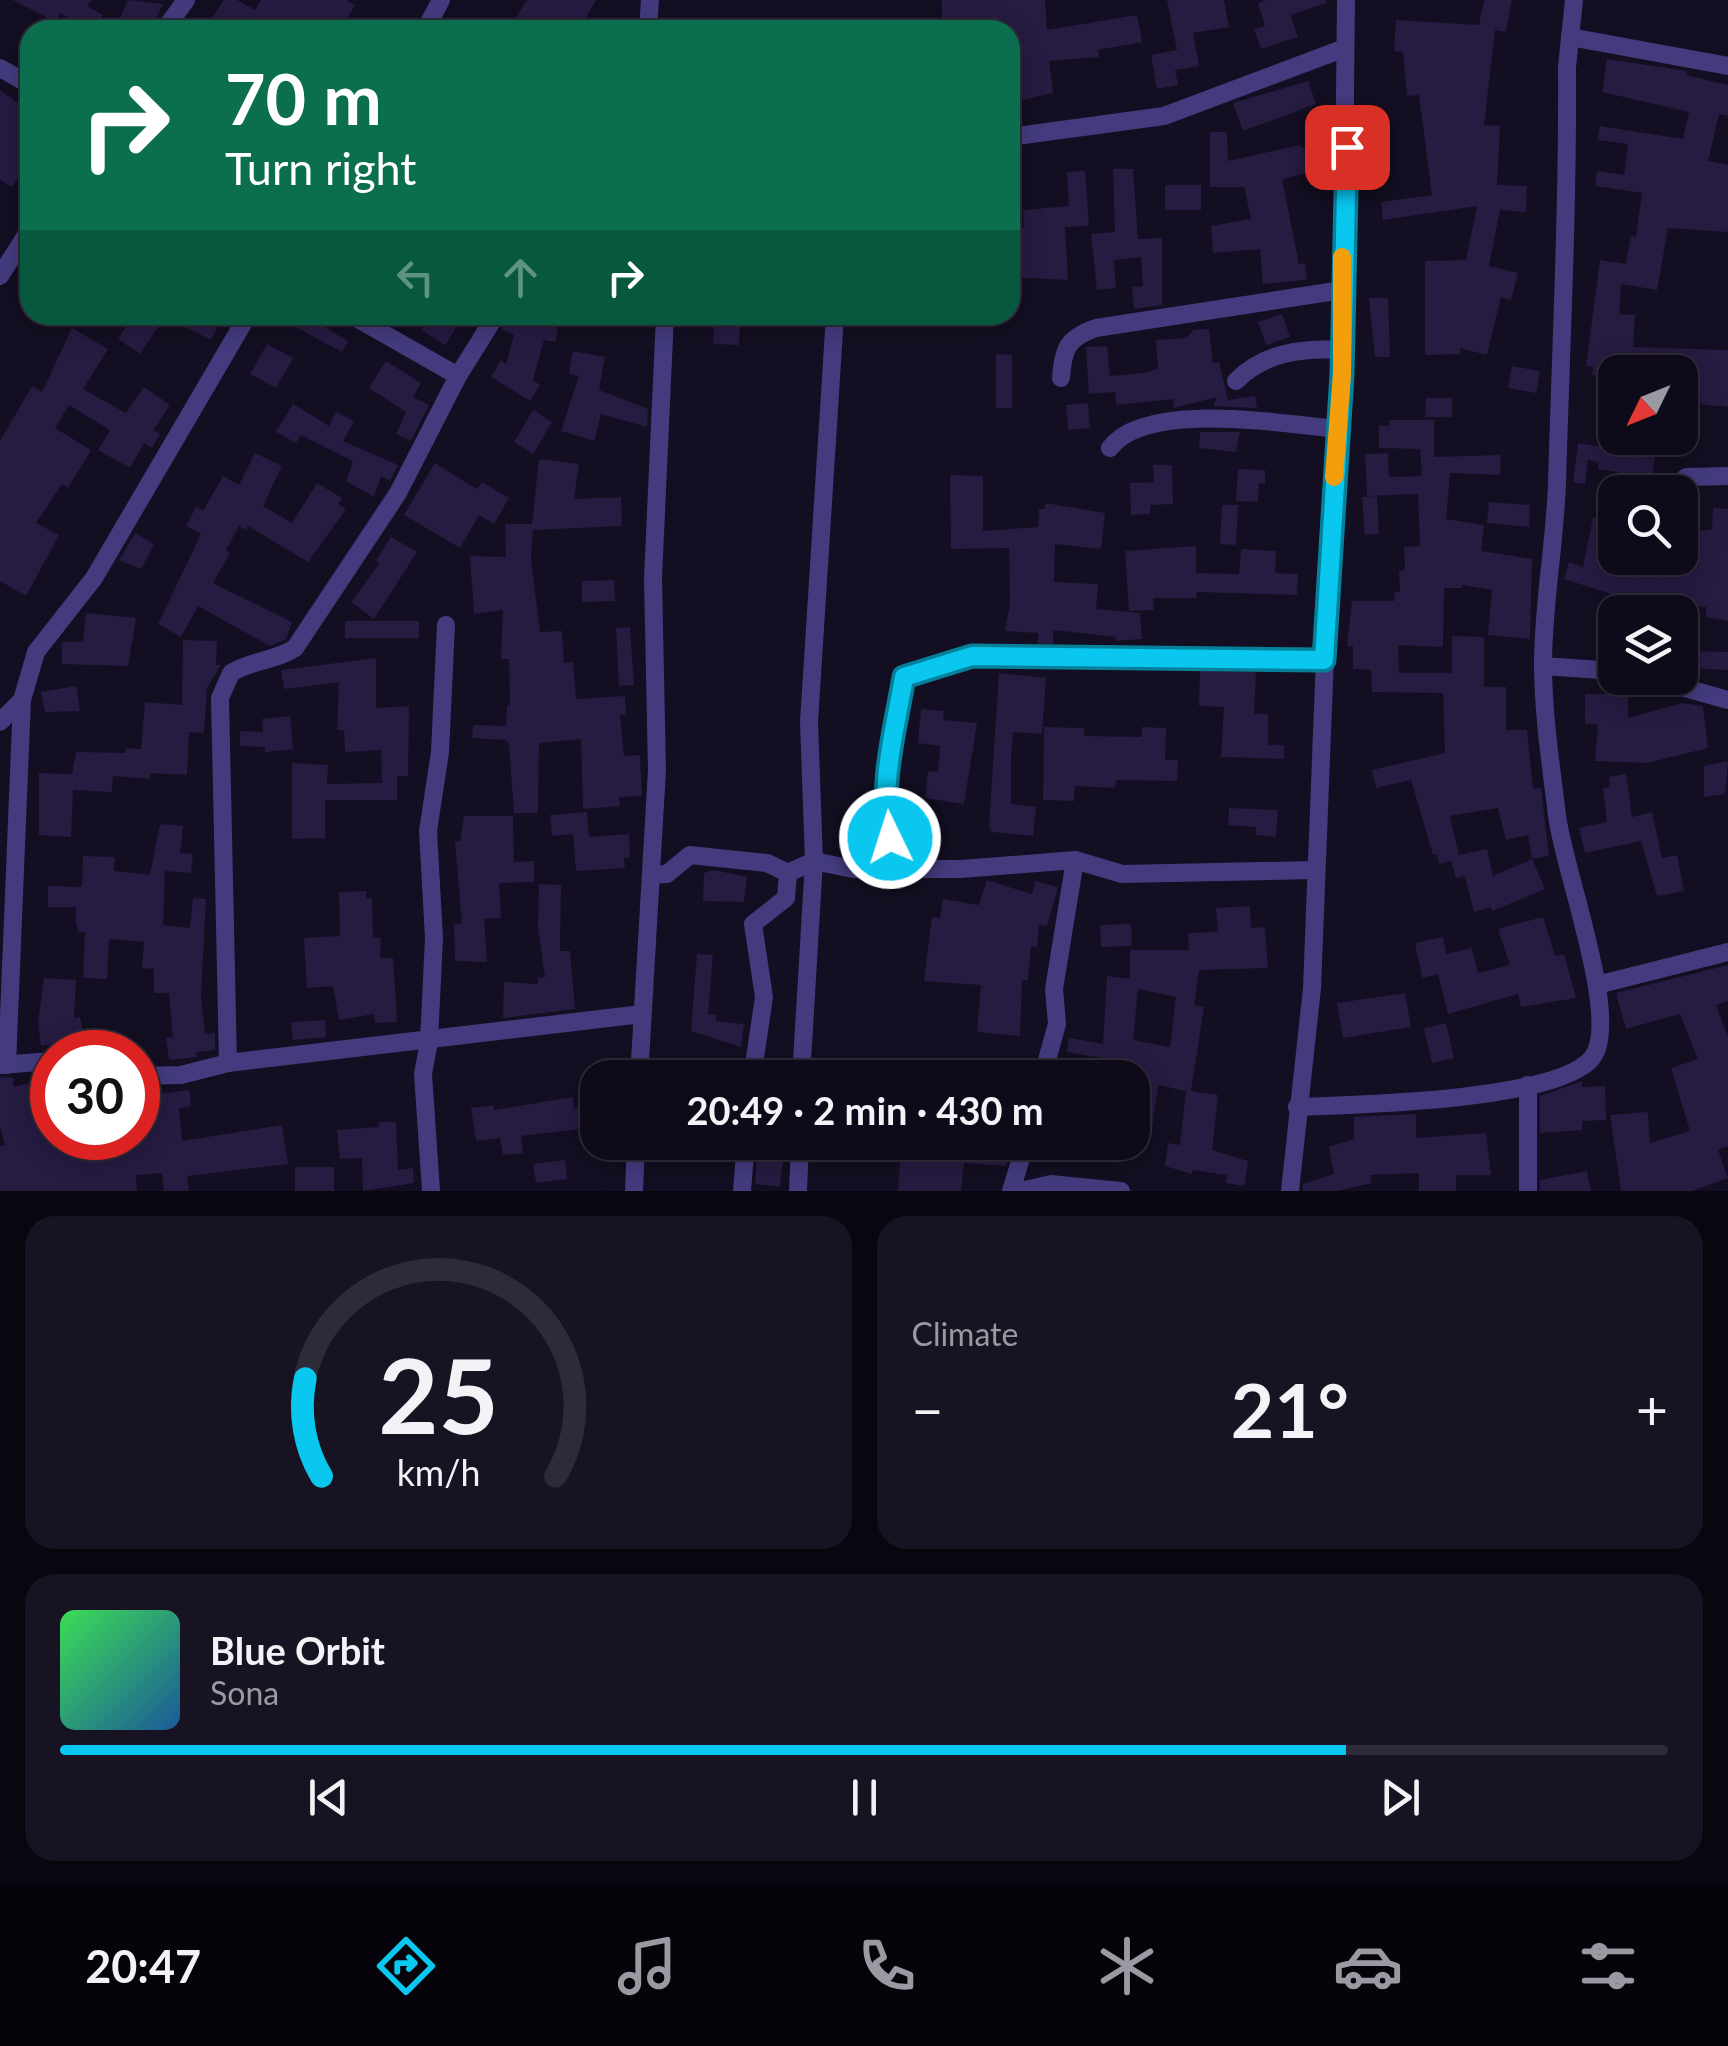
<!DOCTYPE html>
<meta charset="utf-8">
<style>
:root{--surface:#0e0a19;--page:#171322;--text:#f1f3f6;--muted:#9b9aa2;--line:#2e2b38;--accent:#0ac7ef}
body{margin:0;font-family:Lato,sans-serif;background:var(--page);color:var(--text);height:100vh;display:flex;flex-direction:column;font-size:38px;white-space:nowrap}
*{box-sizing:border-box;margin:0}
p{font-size:32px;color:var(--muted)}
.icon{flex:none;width:55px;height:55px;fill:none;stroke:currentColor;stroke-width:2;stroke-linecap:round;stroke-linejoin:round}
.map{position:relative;height:1191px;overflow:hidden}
.panel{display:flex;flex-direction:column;gap:25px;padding:25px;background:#08060e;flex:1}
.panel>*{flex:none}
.hud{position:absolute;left:20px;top:20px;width:1000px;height:305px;border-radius:30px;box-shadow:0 5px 25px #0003,0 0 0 2px var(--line);background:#0b6e4f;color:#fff;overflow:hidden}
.needle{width:65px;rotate:227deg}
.controls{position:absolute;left:1598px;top:355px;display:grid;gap:20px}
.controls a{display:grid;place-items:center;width:100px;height:100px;border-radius:20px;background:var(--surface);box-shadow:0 5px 25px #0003,0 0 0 2px var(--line);font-size:50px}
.speed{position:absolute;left:30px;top:1030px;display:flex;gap:20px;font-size:50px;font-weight:700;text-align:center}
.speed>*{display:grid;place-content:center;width:130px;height:130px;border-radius:50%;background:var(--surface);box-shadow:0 5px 25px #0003,0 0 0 2px var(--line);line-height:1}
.speed .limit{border:15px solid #d22;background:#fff;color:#111}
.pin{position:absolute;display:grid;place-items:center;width:85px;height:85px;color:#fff;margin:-42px;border-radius:20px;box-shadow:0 5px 15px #0006}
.me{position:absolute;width:110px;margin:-55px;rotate:356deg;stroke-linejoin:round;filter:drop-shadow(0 0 8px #0008)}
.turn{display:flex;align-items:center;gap:35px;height:210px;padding:0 40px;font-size:45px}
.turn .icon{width:130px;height:130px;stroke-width:2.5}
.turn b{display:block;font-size:70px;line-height:85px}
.lanes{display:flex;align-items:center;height:95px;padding:0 40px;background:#0003;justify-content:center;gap:50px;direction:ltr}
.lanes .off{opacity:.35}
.big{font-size:75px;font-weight:700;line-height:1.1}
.panel .card{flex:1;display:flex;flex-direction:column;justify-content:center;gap:15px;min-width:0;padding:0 35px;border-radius:30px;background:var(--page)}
.panel .dial{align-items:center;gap:0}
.dial svg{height:260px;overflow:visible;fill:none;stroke:var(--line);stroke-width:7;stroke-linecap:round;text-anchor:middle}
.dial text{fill:var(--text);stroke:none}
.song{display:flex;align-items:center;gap:30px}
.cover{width:120px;height:120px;border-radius:15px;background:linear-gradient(135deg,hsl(130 70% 55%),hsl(210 70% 35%))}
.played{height:10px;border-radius:5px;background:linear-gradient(90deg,var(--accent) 80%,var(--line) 80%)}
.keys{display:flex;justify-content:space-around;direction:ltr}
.heat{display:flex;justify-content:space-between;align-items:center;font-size:55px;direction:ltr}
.panel .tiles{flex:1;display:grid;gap:25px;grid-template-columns:1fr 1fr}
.card:last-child{grid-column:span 2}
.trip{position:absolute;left:580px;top:1060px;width:570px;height:100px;border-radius:30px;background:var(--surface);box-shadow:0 5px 25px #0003,0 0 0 2px var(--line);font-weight:700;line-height:100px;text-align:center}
.menu{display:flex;height:160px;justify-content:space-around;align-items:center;background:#06040a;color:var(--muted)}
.menu .icon{width:70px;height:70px}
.menu .selected{color:var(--accent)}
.menu b{font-size:45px;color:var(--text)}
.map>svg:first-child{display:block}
</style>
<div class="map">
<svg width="1728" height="1191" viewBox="0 0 1728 1191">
<rect width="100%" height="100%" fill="#130e21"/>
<g fill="#261b41" fill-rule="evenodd">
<path d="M13 0H91L87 6 103 15 95 30H89L60 13 56 22Z"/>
<path d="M128 0 163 4 150 30 120 18Z"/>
<path d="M224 0H237L255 10 261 0H346L355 5 340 30H265L242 17 235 30H204Z"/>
<path d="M527 0H596L579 30H508Z"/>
<path d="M942 0H1045L1047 30 1137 15 1142 42 1098 50 1099 57 1049 61 1053 93 1014 102 1010 30H942Z"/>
<path d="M1167 0H1224L1229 27 1193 33 1199 66 1175 70 1178 85 1157 89 1151 55 1177 50Z"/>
<path d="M1267 0H1326V3L1290 15 1298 37 1261 49 1254 29 1265 26 1258 3Z"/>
<path d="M1484 0H1512L1506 32 1495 30 1484 125 1500 126 1497 185 1527 186 1526 212 1500 210 1489 266 1518 273 1511 300 1501 297 1487 355 1460 348V354L1425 355V261L1466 260 1477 206 1383 220 1381 202 1432 195 1419 95 1407 96 1403 52 1394 51 1396 20 1479 25Z"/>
<path d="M1607 59 1687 71 1686 75 1728 85V116L1719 114 1708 161 1728 165V232L1668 228 1657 290 1621 284 1619 314 1635 315 1633 347 1728 350V407L1697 404 1696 446 1680 445V372H1615V377L1592 375 1593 367 1586 366 1600 260 1626 264 1631 236 1636 237 1642 193 1595 186 1597 171 1624 175 1628 144 1598 140 1600 126 1683 139 1689 112 1602 92Z"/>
<path d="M1308 81 1316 104 1243 131 1233 103Z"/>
<path d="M0 90 30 112V159L12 187 0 180Z"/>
<path d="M1210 132H1227L1228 161 1300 145 1319 161 1310 164 1307 173 1282 179 1299 264 1305 263 1307 280 1263 284 1260 249 1213 253 1211 226 1251 219 1244 187H1210Z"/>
<path d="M1113 169H1133L1138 239 1162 238V305L1134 309 1132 287 1143 286 1141 257 1114 260 1116 288 1097 290 1091 234 1115 232Z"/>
<path d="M1085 171 1089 226 1065 227 1068 280 1010 277V229L1024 227 1023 210 1069 206 1067 172Z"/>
<rect x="1165" y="185" width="36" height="25"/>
<path d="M1369 298H1388L1390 357H1375Z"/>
<path d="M1282 314 1290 337 1266 345 1258 322Z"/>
<path d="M134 315H215L222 318 211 340 165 317 140 354 118 339Z"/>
<path d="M273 315H305L348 341 342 352Z"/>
<path d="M430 315H464L445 345 421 330Z"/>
<path d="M509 315H525L522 320 558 328 555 342 544 340 533 380 540 385 530 401 491 377 501 360 506 364 514 335 502 330Z"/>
<path d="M714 322 740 324 739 345 713 344Z"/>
<path d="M72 328 108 349 83 389 126 413 144 387 170 405 153 430 160 434 152 448 144 443 130 468 98 450 110 430 69 405 55 428 91 450 68 488 62 484 36 523 59 535 26 596 0 581V441L32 386 42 392Z"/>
<path d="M1209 329 1213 363 1219 362 1228 400 1255 396 1257 408 1213 406 1217 397 1174 408 1173 399 1116 405 1115 392 1089 394 1086 347 1107 346 1110 376 1143 373 1158 369 1156 340 1186 338 1194 330Z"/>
<path d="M267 344 293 358 276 388 250 374Z"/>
<path d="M573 351 605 357 599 390 648 409 647 427 601 414 594 441 561 431 579 376 569 374Z"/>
<path d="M996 354 1012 355V408H996Z"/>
<path d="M386 361 421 383 413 397 429 405 411 441 396 434 406 412 369 388Z"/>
<path d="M1512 366 1540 371 1536 393 1508 388Z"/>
<path d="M1426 398H1452V417H1425Z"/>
<path d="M1088 403 1090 428 1068 430 1066 405Z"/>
<path d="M293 404 329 426 336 412 354 421 343 441 398 465 390 481 381 476 374 497 346 481 353 461 301 435 296 443 276 432Z"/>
<path d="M533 410 552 422 533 454 514 442Z"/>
<path d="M1389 420H1434V457L1501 455 1500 475 1450 473 1446 519 1484 525 1481 551 1532 559 1530 639 1488 635 1492 590 1462 585V588H1444L1443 647 1398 645 1399 673H1452V636L1484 637V687H1506V730H1527L1533 789 1541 788 1549 856 1532 859 1528 835 1506 840 1498 808 1450 816 1459 855 1487 849 1493 876 1532 859 1545 889 1492 911 1491 907 1474 912 1465 876 1456 878 1451 861 1439 864 1437 854 1433 855 1411 780 1376 788 1372 770 1445 753 1443 693 1372 692 1371 670 1353 669V646H1347L1352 601H1394L1395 592H1400L1399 571 1405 570 1404 547 1420 546 1418 494 1367 496 1365 454 1388 453 1389 477 1422 476 1420 449 1379 448V426H1389Z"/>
<path d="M1200 432H1240L1236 452 1199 448Z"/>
<path d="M1578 443 1655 456 1650 492H1616L1618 472 1598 469 1599 462 1588 460 1585 484 1573 482Z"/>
<path d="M255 453 282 466 263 506 292 523 317 483 342 498 338 504 346 509 308 562 248 526 246 530 239 526 226 550 230 553 213 583 292 622 286 639 270 646 198 606 181 637 158 624 201 534 186 526 196 507 203 511 223 476 239 485Z"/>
<path d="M539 459 579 464 574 499 621 497 622 526 533 530 531 558 540 632 562 631 564 663 573 662 576 699 625 696 626 715H620L624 756 640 755 642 796 619 797 620 806 583 809 581 739 539 743 538 813H514L509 744 506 740 472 738 473 725 506 726 507 705H510L509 659H501L503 610 474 614 470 556 506 557 505 524H532Z"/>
<path d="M435 463 477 489 482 482 509 498 494 524 479 515 460 548 404 515Z"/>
<path d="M1153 465H1172L1173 504 1150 505V514L1131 515 1130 483 1154 482Z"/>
<path d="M1238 469 1265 470V484L1259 483 1258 502 1236 501Z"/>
<path d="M950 475 983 476V531L1038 527 1039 509H1045V503L1105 513 1101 549 1055 544 1054 582 1098 584 1096 609 1140 613 1142 639 1116 641V637L1053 630V644H1038V633L1005 631 1010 603 1009 548 951 549Z"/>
<path d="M1377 496 1379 534 1365 535 1362 497Z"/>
<path d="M1489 502 1530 505 1529 527 1487 523Z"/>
<path d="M1222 505H1238L1236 545 1220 544Z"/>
<path d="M1713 508 1728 509V621L1706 617V607L1664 604 1665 598 1618 596 1564 579 1569 562 1583 567 1593 517 1615 521V558H1625L1624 569 1664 571V558H1680V533L1712 529Z"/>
<path d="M135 533 154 544 141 569 119 560Z"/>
<path d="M391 537 417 552 374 619 351 602 380 563 376 561Z"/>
<path d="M1196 546V573L1239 574 1241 549 1276 551 1275 573 1298 574 1297 595 1196 592 1197 598H1153L1154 610 1129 611 1125 551Z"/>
<path d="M614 580 615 601 582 602V581Z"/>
<path d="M86 613 136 618 128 666 62 664V642H83Z"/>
<rect x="345" y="621" width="74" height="17"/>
<path d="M630 627 634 685 619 686 616 628Z"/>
<path d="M183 640 217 641 216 665H221L207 688 204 733 189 732 187 775 150 773V779L113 776 112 792 73 790 71 837 39 835V773L72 774 76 752 125 753 126 748 141 749 145 702 182 705Z"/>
<path d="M1687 651 1728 652V670L1686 668Z"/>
<path d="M376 658V708L409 706 408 776H397V800H325V838L292 839V763L328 765 327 784 382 783 381 750 345 752 344 730H337L339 682 284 689 281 670Z"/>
<path d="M1200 671 1256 672 1254 714H1268V745H1284V759L1221 757 1224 707 1199 706Z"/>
<path d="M999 673 1046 678 1042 734 1013 732 1011 758V804L1036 807 1033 836 992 832 989 826Z"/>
<path d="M76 686 80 711 45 712 41 692Z"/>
<path d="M1585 694H1628V718L1682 703 1703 706 1708 748 1647 763 1595 761 1598 724H1585Z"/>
<path d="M921 709 944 711 943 720 977 723 964 804 925 798 928 771 938 772 940 746 918 743Z"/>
<path d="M290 716 293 749 265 752V747L240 746V731L263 732 262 719Z"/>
<path d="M1044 727 1084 728V736L1142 737V727L1166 728 1165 760H1178L1177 781 1116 780 1115 788 1075 786 1074 801 1043 800Z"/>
<path d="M1728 761 1725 794 1704 797V766Z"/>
<path d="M1626 774 1632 817 1652 812 1662 858 1677 855 1684 891 1657 896 1641 841 1585 853 1579 828 1607 822 1603 788 1610 787 1609 777Z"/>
<path d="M1229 808 1278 810 1276 837 1256 835V827L1228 825Z"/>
<path d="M587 812 589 837 629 834 630 857 624 858 625 868 576 871 573 834 552 836 550 815Z"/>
<path d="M464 816H513L514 862 534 861V882L499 883 501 918 484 919 487 962 455 961 454 924H462L455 841H460Z"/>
<path d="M160 824 183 826 180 853 193 854 191 873 165 871 163 925 190 928 193 898 206 899 201 997 205 1034 215 1033V1050L196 1052 197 1057 169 1060 166 1038 173 1037 169 993H154V969L142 968 144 942 109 939 107 979 83 978 85 932H79L76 924V907H48V886L82 887 83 856 115 857 114 871 150 875Z"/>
<path d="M714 870 747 877 744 902 703 901 704 873Z"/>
<path d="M987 880 1032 894 1035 881 1058 887 1047 926 1039 925 1037 947 1031 946 1028 980H1022L1020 1036 977 1032 981 985 924 981 932 917 940 918 943 899 979 905Z"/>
<path d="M539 884 561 885 560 951H570L575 1009 503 1018 504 982 538 984V978L545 977 538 928Z"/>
<path d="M366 891V899L372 898 373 938H381L380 958H393L397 1022 375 1023 374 1014 339 1020 333 986 307 988 304 938 340 936 339 892Z"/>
<path d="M1250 906 1251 928 1265 927 1268 968 1199 970 1194 1005 1204 1007 1191 1091 1218 1095 1212 1150 1248 1161 1244 1186 1226 1183 1227 1175 1193 1170 1192 1174 1165 1166 1168 1143 1180 1145 1186 1091 1158 1085 1152 1128 1132 1125V1078H1106L1101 1074 1103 1058 1067 1052 1069 1038 1103 1044 1107 976 1130 979V950H1189L1188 933 1218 932 1216 908ZM1138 989 1176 997 1170 1047 1133 1040Z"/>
<path d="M1543 917 1555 956 1564 954 1576 998 1521 1007 1518 994 1448 1014 1438 974 1422 978 1415 943 1443 937 1446 954 1472 948 1478 973 1510 965 1498 929Z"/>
<path d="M1131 924 1132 946 1101 947 1100 925Z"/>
<path d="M697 954 713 955 708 1014 716 1015V1021L744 1024 741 1047 691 1031Z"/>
<path d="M1728 965V1001L1716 1005 1728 1037V1146L1718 1150 1728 1178 1692 1191H1621L1610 1115 1648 1112 1650 1143 1690 1131 1671 1068 1698 1059 1680 1014 1626 1029 1616 993Z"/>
<path d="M44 978 76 980 74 1018 80 1017 84 1039 41 1046 38 1023Z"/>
<path d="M1405 993 1411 1027 1343 1038 1337 1003Z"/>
<path d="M325 1020 326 1037 293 1040 291 1022Z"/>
<path d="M1446 1023 1454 1058 1432 1063 1424 1028Z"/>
<path d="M0 1077 14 1078 13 1087 39 1081 45 1138 138 1140V1097L189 1090 191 1106 179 1108 182 1141 282 1125 288 1164 187 1176 189 1191H164L162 1173 136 1175 137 1191H0V1146H5L0 1126Z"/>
<path d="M1582 1081V1087L1605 1086 1606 1120 1582 1121V1130L1540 1133V1096Z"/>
<path d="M573 1097 574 1109 585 1107 588 1128 521 1136 523 1153 503 1155 500 1138 476 1141 471 1108 493 1105 494 1110Z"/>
<path d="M1416 1114V1138L1486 1133 1491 1175H1456V1191H1419V1173L1370 1175 1372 1183 1337 1191H1303V1184L1334 1174 1329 1147 1354 1139V1117Z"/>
<path d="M379 1122H396L398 1170 413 1168 414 1183 363 1191 362 1158 340 1159 337 1130 379 1127Z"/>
<path d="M901 1142H982V1147L1010 1152 1006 1166 964 1163 961 1191H898Z"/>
<path d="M757 1159 783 1162 780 1187 755 1184Z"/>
<path d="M565 1160 567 1179 536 1183 533 1164Z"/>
<rect x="295" y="1167" width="39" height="24"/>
<path d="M1587 1171 1591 1191H1540V1180Z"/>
</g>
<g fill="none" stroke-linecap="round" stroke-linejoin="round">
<g stroke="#433b7e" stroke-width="18">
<path d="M164 30 186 0"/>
<path d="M425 30 441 0"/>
<path d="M648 30 650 0"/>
<path d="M1570 37 1728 66"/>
<path d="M0 68 30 85"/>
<path d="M1010 137 1164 116 1345 48"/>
<path d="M0 276 30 229"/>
<path d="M351 315 458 376"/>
<path d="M1061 378C1063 349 1067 338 1096 328L1342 290"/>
<path d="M1236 381C1264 352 1303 348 1342 350"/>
<path d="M1110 448C1146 400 1283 424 1338 429"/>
<path d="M1673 489 1686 477 1728 476"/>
<path d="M1543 666 1615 671"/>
<path d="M1650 678 1728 700"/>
<path d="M0 722 22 700"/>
<path d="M853 869 890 839C879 785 895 730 904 677L973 656 1325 660"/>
<path d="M651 875 667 874 690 855 767 863 788 873 814 861 853 869H961L1075 860 1122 874 1314 870"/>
<path d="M1597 985 1728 952"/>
<path d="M228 1063 220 698 231 673C251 660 276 661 295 648L398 493 458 376 496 315"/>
<path d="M0 1065 52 1061"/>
<path d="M7 1065 22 700 36 652 94 578 248 315"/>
<path d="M138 1076 181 1075 228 1063 642 1014"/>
<path d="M639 1078 657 770 653 578 665 315"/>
<path d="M752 1078 764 997 753 924 786 898 788 873"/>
<path d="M801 1078 814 861 809 722 835 315"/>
<path d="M1042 1078 1057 1024 1054 989 1075 860"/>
<path d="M1297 1107C1354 1105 1557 1101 1592 1058 1622 1021 1562 865 1557 815 1551 766 1543 714 1543 664 1543 604 1555 543 1557 483 1561 345 1568 205 1567 67L1574 0"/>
<path d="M431 1191 423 1074 429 1041 434 938 428 831 440 752 446 625"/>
<path d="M634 1191 636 1142"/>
<path d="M742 1191 746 1142"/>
<path d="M798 1191 800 1142"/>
<path d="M1011 1191 1026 1142"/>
<path d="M1021 1191 1051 1184 1121 1191"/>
<path d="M1290 1191 1312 988 1330 529 1342 374 1346 0"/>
<path d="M1528 1191V1085"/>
</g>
</g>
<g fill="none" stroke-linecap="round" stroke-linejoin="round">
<g stroke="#06819b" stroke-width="25">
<path id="route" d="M890 838C879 785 895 730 904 677L972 656 1324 660 1342 374 1347 147"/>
</g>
<use href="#route" stroke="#0ac7ef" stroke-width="18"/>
<path stroke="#f59e0b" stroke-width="18" d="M1334 477 1342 374V257"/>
</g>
</svg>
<div class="controls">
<a><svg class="needle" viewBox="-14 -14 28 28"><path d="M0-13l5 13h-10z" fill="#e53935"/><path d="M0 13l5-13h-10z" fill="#9b9aa2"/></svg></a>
<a><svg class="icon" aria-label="search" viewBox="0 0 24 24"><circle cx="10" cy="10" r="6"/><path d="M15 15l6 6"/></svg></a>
<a><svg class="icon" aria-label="layers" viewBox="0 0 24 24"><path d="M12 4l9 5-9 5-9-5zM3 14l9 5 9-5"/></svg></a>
</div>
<div class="speed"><div class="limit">30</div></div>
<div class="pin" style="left:1347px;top:147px;background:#d93025"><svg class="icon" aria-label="arrive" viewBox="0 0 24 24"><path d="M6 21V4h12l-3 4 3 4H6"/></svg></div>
<svg class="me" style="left:890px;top:838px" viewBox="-20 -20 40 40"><circle r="17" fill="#0ac7ef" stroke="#fff" stroke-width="3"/><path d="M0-11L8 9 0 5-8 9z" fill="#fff"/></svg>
<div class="trip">20:49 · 2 min · 430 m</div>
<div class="hud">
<div class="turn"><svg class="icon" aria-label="right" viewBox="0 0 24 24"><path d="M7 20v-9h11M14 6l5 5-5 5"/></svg><div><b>70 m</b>Turn right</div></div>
<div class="lanes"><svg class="icon off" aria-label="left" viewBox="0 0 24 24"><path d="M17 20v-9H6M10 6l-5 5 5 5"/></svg><svg class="icon off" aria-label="ahead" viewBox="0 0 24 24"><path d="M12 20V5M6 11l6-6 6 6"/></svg><svg class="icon" aria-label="right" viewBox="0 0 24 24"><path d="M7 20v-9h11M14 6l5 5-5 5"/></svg></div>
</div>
</div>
<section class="panel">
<div class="tiles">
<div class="card dial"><svg viewBox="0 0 100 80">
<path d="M14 69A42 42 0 1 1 86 69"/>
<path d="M14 69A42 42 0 0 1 9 39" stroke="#0ac7ef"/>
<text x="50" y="56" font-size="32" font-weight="700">25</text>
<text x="50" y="72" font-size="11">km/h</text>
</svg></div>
<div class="card"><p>Climate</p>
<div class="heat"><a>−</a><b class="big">21°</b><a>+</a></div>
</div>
<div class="card">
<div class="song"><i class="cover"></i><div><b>Blue Orbit</b><p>Sona</p></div></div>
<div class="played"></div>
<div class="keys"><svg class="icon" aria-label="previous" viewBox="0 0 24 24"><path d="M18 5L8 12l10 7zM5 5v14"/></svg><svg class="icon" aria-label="pause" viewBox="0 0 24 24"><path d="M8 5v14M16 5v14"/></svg><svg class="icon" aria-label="next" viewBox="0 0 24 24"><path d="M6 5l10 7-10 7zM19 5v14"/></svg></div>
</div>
</div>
</section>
<nav class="menu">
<b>20:47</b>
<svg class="icon selected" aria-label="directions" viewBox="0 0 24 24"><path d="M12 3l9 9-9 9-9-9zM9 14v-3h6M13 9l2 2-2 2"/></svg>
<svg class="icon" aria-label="music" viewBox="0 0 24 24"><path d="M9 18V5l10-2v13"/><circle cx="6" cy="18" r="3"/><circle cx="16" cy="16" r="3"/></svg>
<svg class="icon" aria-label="phone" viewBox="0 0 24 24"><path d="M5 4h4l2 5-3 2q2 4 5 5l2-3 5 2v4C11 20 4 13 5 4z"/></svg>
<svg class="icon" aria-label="climate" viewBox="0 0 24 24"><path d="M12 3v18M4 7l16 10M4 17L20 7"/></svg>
<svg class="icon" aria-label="car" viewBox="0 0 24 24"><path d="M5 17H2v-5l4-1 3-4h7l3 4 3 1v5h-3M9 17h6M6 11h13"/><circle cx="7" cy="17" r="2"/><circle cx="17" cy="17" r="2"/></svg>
<svg class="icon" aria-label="filters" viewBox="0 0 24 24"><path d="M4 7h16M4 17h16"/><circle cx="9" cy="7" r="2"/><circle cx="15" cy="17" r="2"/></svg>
</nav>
